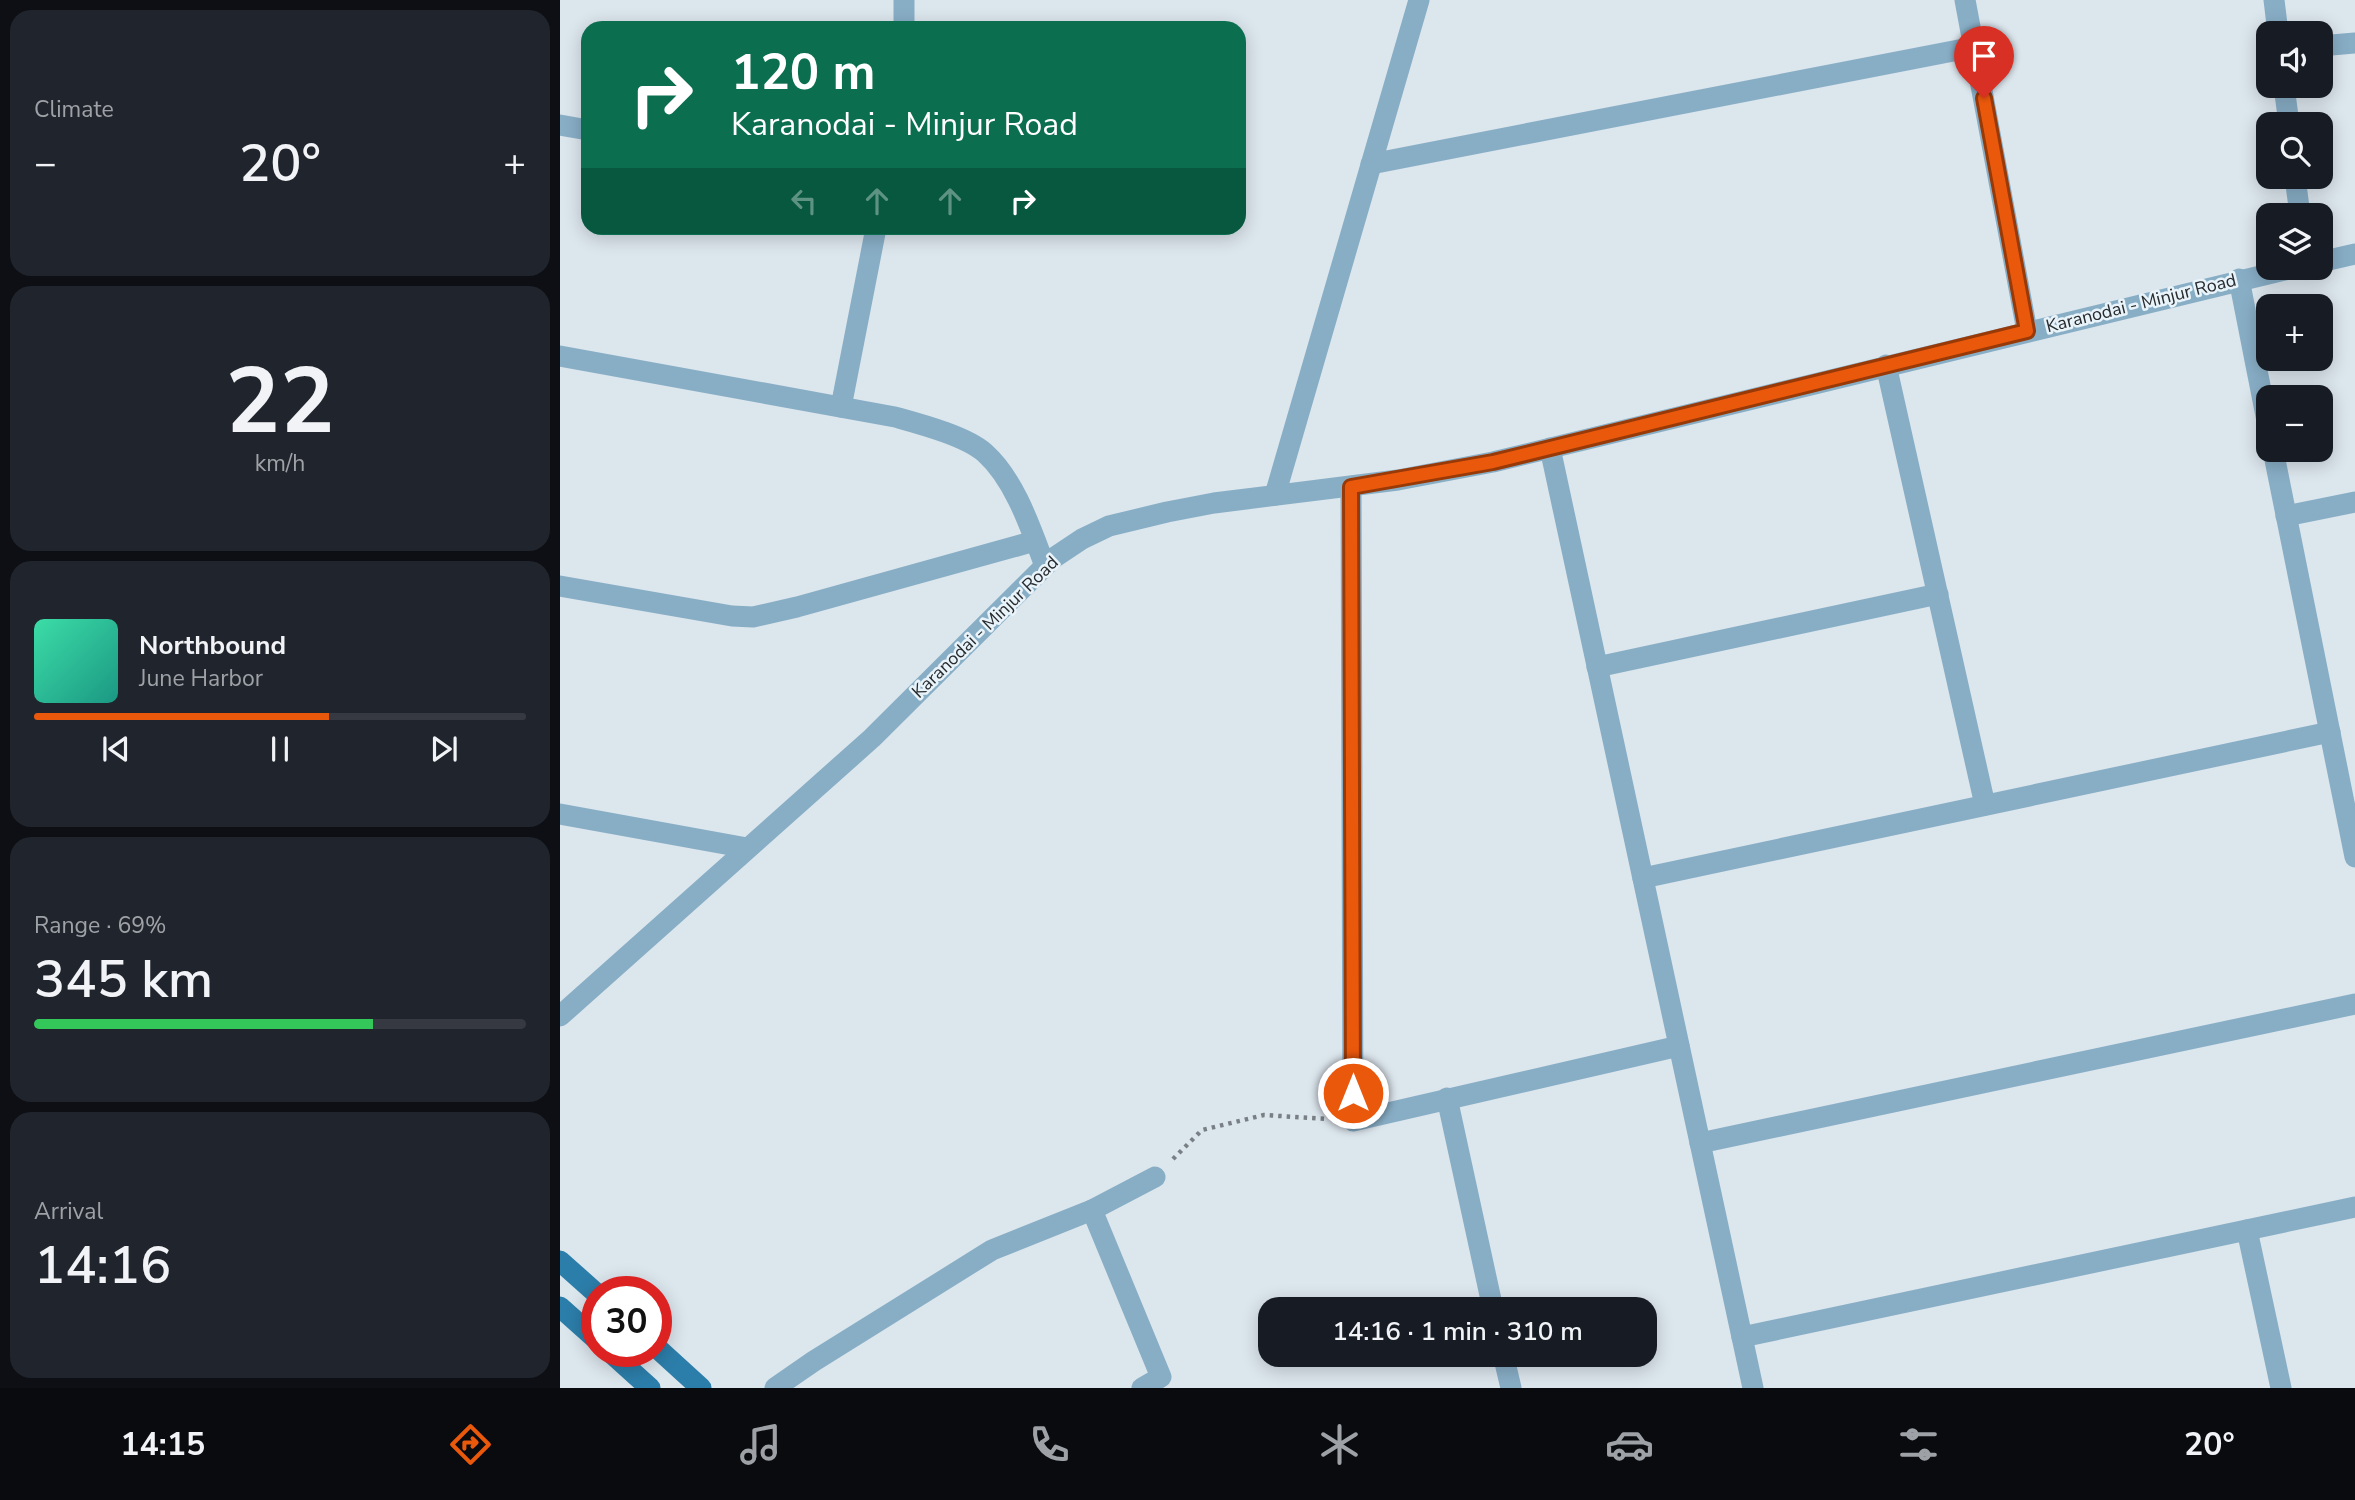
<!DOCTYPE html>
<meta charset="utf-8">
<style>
:root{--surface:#171b24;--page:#20242c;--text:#f1f3f6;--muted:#9ea1a6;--line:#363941;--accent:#ea580c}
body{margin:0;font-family:"Nunito Sans",sans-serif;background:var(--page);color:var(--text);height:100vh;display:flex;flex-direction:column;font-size:26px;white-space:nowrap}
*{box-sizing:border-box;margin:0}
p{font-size:23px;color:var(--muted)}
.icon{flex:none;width:38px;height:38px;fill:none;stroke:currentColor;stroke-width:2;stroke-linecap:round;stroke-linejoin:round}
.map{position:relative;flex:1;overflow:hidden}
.panel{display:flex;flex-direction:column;gap:10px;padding:10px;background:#0d0f14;width:560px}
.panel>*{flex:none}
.banner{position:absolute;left:21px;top:21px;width:665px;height:214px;border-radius:21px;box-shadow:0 4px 18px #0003;background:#0b6e4f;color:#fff;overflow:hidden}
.fabs{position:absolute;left:1696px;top:21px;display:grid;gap:14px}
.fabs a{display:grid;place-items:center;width:77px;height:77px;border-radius:14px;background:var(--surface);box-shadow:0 4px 18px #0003;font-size:35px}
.speed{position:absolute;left:21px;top:1276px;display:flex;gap:14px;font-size:35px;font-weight:700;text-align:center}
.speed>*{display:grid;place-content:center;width:91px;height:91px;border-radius:50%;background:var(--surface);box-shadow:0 4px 18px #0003;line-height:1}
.speed .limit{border:10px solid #d22;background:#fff;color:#111}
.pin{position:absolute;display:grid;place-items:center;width:60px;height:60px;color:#fff;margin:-72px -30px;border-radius:50% 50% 50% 0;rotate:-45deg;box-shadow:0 0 7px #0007}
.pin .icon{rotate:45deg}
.me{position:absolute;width:77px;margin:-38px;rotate:0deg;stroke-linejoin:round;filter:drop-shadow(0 0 5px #0008)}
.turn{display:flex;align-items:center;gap:24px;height:147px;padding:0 35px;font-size:32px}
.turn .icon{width:91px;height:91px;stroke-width:2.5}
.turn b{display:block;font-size:49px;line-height:60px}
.lanes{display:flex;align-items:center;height:66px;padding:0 35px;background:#0003;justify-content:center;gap:35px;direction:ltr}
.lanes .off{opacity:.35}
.big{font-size:52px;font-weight:600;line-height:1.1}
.panel .widget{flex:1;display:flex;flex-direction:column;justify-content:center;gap:10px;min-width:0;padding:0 24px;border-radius:21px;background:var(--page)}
.panel .dial{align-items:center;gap:0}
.dial b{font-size:91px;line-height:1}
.song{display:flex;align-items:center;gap:21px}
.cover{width:84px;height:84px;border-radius:10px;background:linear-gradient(135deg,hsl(160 70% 55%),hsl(170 70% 35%))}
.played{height:7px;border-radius:4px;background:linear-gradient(90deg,var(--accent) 60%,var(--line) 60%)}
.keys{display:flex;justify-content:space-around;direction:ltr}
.heat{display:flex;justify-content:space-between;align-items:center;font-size:38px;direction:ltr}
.charge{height:10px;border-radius:5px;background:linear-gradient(90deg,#34c759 69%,var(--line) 0)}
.trip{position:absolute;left:698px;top:1297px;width:399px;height:70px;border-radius:21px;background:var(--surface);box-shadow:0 4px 18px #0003;font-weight:600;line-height:70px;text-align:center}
.menu{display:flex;height:112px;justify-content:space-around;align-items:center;background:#090b0e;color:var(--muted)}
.menu .icon{width:49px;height:49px}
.menu .current{color:var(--accent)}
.menu b{font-size:32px;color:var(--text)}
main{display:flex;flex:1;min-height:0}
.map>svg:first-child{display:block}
</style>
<main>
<section class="panel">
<div class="widget"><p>Climate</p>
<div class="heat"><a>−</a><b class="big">20°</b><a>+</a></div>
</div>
<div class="widget dial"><b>22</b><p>km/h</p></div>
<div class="widget">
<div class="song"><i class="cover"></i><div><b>Northbound</b><p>June Harbor</p></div></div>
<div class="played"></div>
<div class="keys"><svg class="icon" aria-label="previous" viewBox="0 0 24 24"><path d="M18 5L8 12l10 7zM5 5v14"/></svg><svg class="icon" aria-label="pause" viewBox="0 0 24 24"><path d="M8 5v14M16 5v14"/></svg><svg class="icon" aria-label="next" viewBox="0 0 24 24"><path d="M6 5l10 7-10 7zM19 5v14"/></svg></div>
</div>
<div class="widget"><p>Range · 69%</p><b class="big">345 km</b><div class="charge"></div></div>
<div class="widget"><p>Arrival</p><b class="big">14:16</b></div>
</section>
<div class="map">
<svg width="1795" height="1388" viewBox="0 0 1795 1388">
<rect width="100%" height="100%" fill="#dce6ed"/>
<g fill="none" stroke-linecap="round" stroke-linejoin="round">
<path stroke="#798085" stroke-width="4.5" stroke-dasharray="3.5 5" stroke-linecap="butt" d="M613 1159 642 1130 704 1115 768 1119"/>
<g stroke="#88aec6" stroke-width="21">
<path d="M344 0V28"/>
<path d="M1405 0 1467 331"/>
<path d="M1714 0 1718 33"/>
<path d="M1760 46 1795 43"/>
<path d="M1724 86 1729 124"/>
<path d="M0 125 28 130"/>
<path d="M811 164 1414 47"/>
<path d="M1735 177 1740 215"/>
<path d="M1679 279 1708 426"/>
<path d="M0 356 335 417C360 424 406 436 425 453 455 480 471 529 485 566"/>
<path d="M1326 365 1425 805"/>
<path d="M281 407 316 228"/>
<path d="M990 448 1193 1388"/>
<path d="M1713 450 1795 857"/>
<path d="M791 487 793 1121 1119 1046"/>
<path d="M715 495 859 0"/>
<path d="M1726 516 1795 502"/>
<path d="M0 586 172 616 193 617 237 607 475 541"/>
<path d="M1037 667 1378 594"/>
<path d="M0 814 187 848"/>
<path d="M1083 878 1770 732"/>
<path d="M887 1098 933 1309"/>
<path d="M1140 1143 1795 1004"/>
<path d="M532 1210 601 1377 582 1388"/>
<path d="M1687 1230 1721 1388"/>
<path d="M1182 1337 1795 1207"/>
<path d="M943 1354 951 1388"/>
<path d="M215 1388 254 1361 432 1250 532 1210 595 1177"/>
</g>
<g stroke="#88aec6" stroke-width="21">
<path d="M1760 262 1795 254"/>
<path d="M0 1016 312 738 492 559 522 539 549 526 607 512 654 503 838 480 933 462 1733 268"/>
</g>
<g stroke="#2c7eaa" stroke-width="21">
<path d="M0 1261 37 1294"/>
<path d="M0 1307 37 1340"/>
<path d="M96 1347 141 1388"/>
<path d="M49 1351 90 1388"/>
</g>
</g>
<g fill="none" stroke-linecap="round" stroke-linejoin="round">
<g stroke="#983908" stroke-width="18">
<path id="route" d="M793 1093 791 487 933 462 1467 331 1424 98"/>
</g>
<use href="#route" stroke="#ea580c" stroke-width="12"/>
</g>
<g text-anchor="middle" stroke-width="5" stroke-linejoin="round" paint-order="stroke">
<g font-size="18" fill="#272b2e" stroke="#e9f3fa">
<text transform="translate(1581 303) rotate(-14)" y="6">Karanodai - Minjur Road</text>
<text transform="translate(425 627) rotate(-44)" y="6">Karanodai - Minjur Road</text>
</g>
</g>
</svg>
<div class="fabs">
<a><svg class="icon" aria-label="sound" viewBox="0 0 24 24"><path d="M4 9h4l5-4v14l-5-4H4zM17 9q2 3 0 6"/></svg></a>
<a><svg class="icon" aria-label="search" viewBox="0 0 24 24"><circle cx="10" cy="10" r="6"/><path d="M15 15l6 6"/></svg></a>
<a><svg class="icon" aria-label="layers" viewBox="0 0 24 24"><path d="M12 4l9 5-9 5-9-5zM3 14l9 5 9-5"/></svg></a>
<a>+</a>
<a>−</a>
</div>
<div class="speed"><div class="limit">30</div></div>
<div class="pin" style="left:1424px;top:98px;background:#d93025"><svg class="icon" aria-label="arrive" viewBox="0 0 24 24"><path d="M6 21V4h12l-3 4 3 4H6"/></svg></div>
<svg class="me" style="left:793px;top:1093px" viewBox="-20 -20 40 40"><circle r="17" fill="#ea580c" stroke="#fff" stroke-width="3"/><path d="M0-11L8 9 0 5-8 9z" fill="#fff"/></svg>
<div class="trip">14:16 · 1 min · 310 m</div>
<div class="banner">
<div class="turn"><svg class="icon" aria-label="right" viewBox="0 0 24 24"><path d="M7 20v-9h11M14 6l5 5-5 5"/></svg><div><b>120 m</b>Karanodai - Minjur Road</div></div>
<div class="lanes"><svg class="icon off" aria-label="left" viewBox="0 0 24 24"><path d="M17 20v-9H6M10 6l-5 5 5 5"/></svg><svg class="icon off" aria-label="ahead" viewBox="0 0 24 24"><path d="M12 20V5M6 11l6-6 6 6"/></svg><svg class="icon off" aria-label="ahead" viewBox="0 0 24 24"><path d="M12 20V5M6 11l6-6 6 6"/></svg><svg class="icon" aria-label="right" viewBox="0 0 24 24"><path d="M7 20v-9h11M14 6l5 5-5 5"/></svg></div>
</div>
</div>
</main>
<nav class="menu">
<b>14:15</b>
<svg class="icon current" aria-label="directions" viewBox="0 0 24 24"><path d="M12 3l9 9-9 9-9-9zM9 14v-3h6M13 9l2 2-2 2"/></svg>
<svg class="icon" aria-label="music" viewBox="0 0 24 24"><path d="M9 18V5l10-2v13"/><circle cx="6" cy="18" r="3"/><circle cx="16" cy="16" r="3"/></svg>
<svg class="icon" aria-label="phone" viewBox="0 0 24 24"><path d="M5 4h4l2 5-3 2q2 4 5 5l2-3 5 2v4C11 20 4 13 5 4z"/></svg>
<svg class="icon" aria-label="climate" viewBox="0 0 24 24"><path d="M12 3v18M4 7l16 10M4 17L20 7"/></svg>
<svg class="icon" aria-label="car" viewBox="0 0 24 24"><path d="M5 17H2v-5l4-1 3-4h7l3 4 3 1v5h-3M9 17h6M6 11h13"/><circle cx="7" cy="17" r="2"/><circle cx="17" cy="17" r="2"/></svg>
<svg class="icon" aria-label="filters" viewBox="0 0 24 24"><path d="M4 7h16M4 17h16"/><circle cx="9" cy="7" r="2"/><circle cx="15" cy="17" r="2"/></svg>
<b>20°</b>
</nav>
